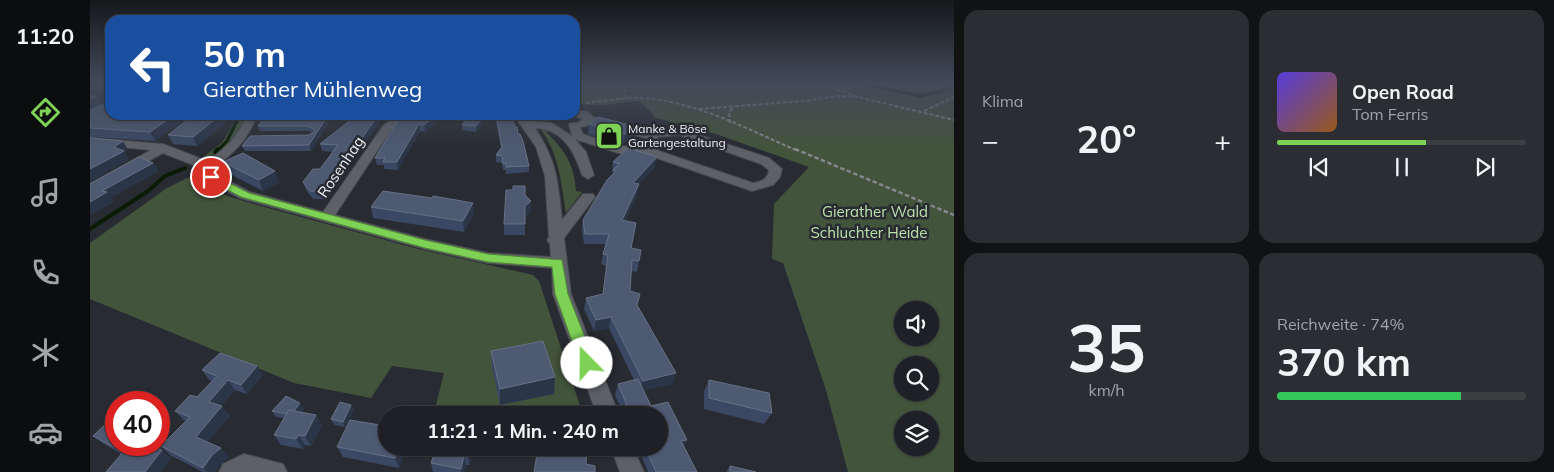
<!DOCTYPE html>
<html lang="de">
<meta charset="utf-8">
<style>
:root{--surface:#1e2025;--page:#2b2d32;--text:#f1f3f6;--muted:#a1a3a7;--line:#3c3e42;--accent:#7dd154}
body{margin:0;font-family:Mulish,sans-serif;background:var(--page);color:var(--text);height:100vh;display:flex;flex-direction:column;font-size:19px;white-space:nowrap}
*{box-sizing:border-box;margin:0}
p{font-size:16px;color:var(--muted)}
.icon{flex:none;width:28px;height:28px;fill:none;stroke:currentColor;stroke-width:2;stroke-linecap:round;stroke-linejoin:round}
.map{position:relative;flex:1;overflow:hidden}
.side{display:flex;flex-direction:column;gap:10px;padding:10px;background:#101214;width:600px}
.side>*{flex:none}
.banner{position:absolute;left:15px;top:15px;width:475px;height:105px;border-radius:15px;box-shadow:0 1px 4px #0004,0 0 0 1px var(--line);background:#1a4fa0;color:#fff;overflow:hidden}
.tools{position:absolute;left:804px;top:301px;display:grid;gap:10px}
.tools a{display:grid;place-items:center;width:45px;height:45px;border-radius:50%;background:var(--surface);box-shadow:0 1px 4px #0004,0 0 0 1px var(--line);font-size:25px}
.speed{position:absolute;left:15px;top:391px;display:flex;gap:10px;font-size:25px;font-weight:700;text-align:center}
.speed>*{display:grid;place-content:center;width:65px;height:65px;border-radius:50%;background:var(--surface);box-shadow:0 1px 4px #0004,0 0 0 1px var(--line);line-height:1}
.speed .limit{border:8px solid #d22;background:#fff;color:#111}
.pin{position:absolute;display:grid;place-items:center;width:42px;height:42px;color:#fff;margin:-21px;border:2px solid #fff;border-radius:50%;box-shadow:0 1px 5px #0007}
.me{position:absolute;width:55px;margin:-28px;rotate:338deg;stroke-linejoin:round;filter:drop-shadow(0 0 4px #0008)}
.turn{display:flex;align-items:center;gap:18px;height:105px;padding:0 15px;font-size:22px}
.turn .icon{width:65px;height:65px;stroke-width:2.5}
.turn b{display:block;font-size:35px;line-height:42px}
.big{font-size:38px;font-weight:700;line-height:1.1}
.side .tile{flex:1;display:flex;flex-direction:column;justify-content:center;gap:8px;min-width:0;padding:0 18px;border-radius:15px;background:var(--page)}
.side .dial{align-items:center;gap:0}
.dial b{font-size:65px;line-height:1}
.song{display:flex;align-items:center;gap:15px}
.cover{width:60px;height:60px;border-radius:8px;background:linear-gradient(135deg,hsl(250 70% 55%),hsl(30 70% 35%))}
.played{height:5px;border-radius:2px;background:linear-gradient(90deg,var(--accent) 60%,var(--line) 60%)}
.keys{display:flex;justify-content:space-around;direction:ltr}
.heat{display:flex;justify-content:space-between;align-items:center;font-size:28px;direction:ltr}
.charge{height:8px;border-radius:4px;background:linear-gradient(90deg,#34c759 74%,var(--line) 0)}
.side .tiles{flex:1;display:grid;gap:10px;grid-template-columns:repeat(2,1fr)}
.trip{position:absolute;left:288px;top:406px;width:290px;height:50px;border-radius:25px;background:var(--surface);box-shadow:0 1px 4px #0004,0 0 0 1px var(--line);font-weight:700;line-height:50px;text-align:center}
main{display:flex;flex:1;min-height:0}
.tab-bar{display:flex;flex-direction:column;width:90px;justify-content:space-around;align-items:center;background:#0c0d0f;color:var(--muted)}
.tab-bar .icon{width:35px;height:35px}
.tab-bar .on{color:var(--accent)}
.tab-bar b{font-size:22px;color:var(--text)}
.map>svg:first-child{display:block}
</style>
<main>
<nav class="tab-bar">
<b>11:20</b>
<svg class="icon on" aria-label="directions" viewBox="0 0 24 24"><path d="M12 3l9 9-9 9-9-9zM9 14v-3h6M13 9l2 2-2 2"/></svg>
<svg class="icon" aria-label="music" viewBox="0 0 24 24"><path d="M9 18V5l10-2v13"/><circle cx="6" cy="18" r="3"/><circle cx="16" cy="16" r="3"/></svg>
<svg class="icon" aria-label="phone" viewBox="0 0 24 24"><path d="M5 4h4l2 5-3 2q2 4 5 5l2-3 5 2v4C11 20 4 13 5 4z"/></svg>
<svg class="icon" aria-label="climate" viewBox="0 0 24 24"><path d="M12 3v18M4 7l16 10M4 17L20 7"/></svg>
<svg class="icon" aria-label="car" viewBox="0 0 24 24"><path d="M5 17H2v-5l4-1 3-4h7l3 4 3 1v5h-3M9 17h6M6 11h13"/><circle cx="7" cy="17" r="2"/><circle cx="17" cy="17" r="2"/></svg>
</nav>
<div class="map">
<svg width="864" height="472" viewBox="0 0 864 472">
<rect width="100%" height="100%" fill="#282b31"/>
<g fill="#43543c" fill-rule="evenodd">
<path d="M485 83H864V472H758L736 390 693 263 682 259 684 204 719 167 626 134 563 117V114L549 101 511 105 485 104ZM812 310H840V338H812ZM812 365H840V392H812ZM812 420H840V448H812Z"/>
<path d="M149 115H156C149 134 136 156 113 157L132 143Z"/>
<path d="M449 127 461 129 456 132C475 150 484 164 486 191L492 192 476 213C471 182 469 152 449 127Z"/>
<path d="M105 174 112 183 122 188 137 196 167 205 328 249 443 275 449 281 493 415H389L345 409 354 373 302 366 281 398 204 383 0 299V243L77 188Z"/>
</g>
<g fill="none" stroke-linecap="round" stroke-linejoin="round">
<g stroke="#0a1c03" stroke-width="3">
<path d="M616 83H636"/>
<path d="M768 83 831 96 864 88"/>
<path d="M127 151 137 141 150 115"/>
</g>
<g stroke="#0a1c03" stroke-width="4">
<path d="M125 152 128 149"/>
<path d="M0 229 58 191 75 176 95 168"/>
</g>
<g stroke="#46484d" stroke-width="2">
<g id="minor">
<path d="M485 110 498 112 503 117 556 132 594 130 679 158 692 169 690 177 683 185 662 191 558 155 528 153 485 139 496 152 504 175 498 179 492 175C484 151 473 129 445 128 467 161 468 182 472 220L493 194H503L505 197 474 238 481 294 529 415H507L463 294 462 268 398 263 335 249 150 198 116 180 111 168 73 153 0 193V184L61 150 0 144V138L73 144 117 161C135 149 149 136 157 115H167C159 138 144 154 124 167L127 175 160 192 233 212 293 126 307 115H319L301 130 245 215 335 239 398 253 461 257 460 244 457 240 459 237 455 176 446 147 424 115H435L440 121 462 123 482 136 479 125 480 123H488L493 119 481 115H485ZM501 123 552 137 563 143 569 140 567 137 589 135 671 164 679 170C678 179 671 182 663 183L569 151 566 147 562 146C540 152 515 141 493 134L490 127 496 126Z"/>
<path d="M521 448H543L554 472H530Z"/>
<path d="M154 454 193 464 197 472H129L133 464Z"/>
</g>
</g>
<g stroke="#85878c" stroke-width="2" stroke-dasharray="4 2" stroke-linecap="butt">
<path d="M531 83 538 100"/>
<path d="M730 83 768 97 864 120"/>
<path d="M496 103C514 101 535 97 553 98 608 102 659 130 708 151"/>
<path d="M609 109 714 101 747 96 768 97"/>
<path d="M834 111 864 97"/>
<path d="M640 123 639 112 644 107"/>
</g>
<path stroke="#85878c" stroke-width="2.5" stroke-dasharray="4.5 2.5" stroke-linecap="butt" d="M705 149 864 215"/>
<use href="#minor" fill="#5d6167" fill-rule="evenodd"/>
</g>
<g fill="#3a4863">
<path d="M0 110 100 115 65 141 0 137Z"/>
<path d="M103 115H141L132 126 107 146 83 144 78 135Z"/>
<path d="M243 115 221 151H155L152 146 218 135 222 133 220 131H170L168 126 172 120 171 118Z"/>
<path d="M267 115H294L237 199H223L216 190 213 182 230 169 243 152 232 151 230 144Z"/>
<path d="M313 115H357L351 118 335 132 330 131 308 170 294 169V165H287L285 158Z"/>
<path d="M379 115H398L386 132 372 130V125Z"/>
<path d="M406 115 425 127 428 134 439 166V172L416 174V170H413L412 163 406 162V155L411 148 406 121Z"/>
<path d="M499 124 544 126 542 136 533 144 498 134Z"/>
<path d="M133 162 190 182 173 191 138 173Z"/>
<path d="M523 162 565 167 549 184 547 195 535 221 541 248 549 261 547 272 541 271 540 291 547 305 586 373 582 384 553 390 561 406 597 440 594 446 607 472H558L548 448H569V415H534L525 395 528 384 544 380 519 328 504 331 494 309 496 298 513 295 516 266 511 264 513 254 516 244H494L492 230 493 220 522 175 523 173 522 172Z"/>
<path d="M435 195 441 201V212L435 217V235H414V224Z"/>
<path d="M342 198 384 213 374 232 283 218 281 207Z"/>
<path d="M401 351 465 377 464 394 410 405 402 368Z"/>
<path d="M167 366 173 375 157 394 145 390 131 406 140 416 117 442 139 457 131 463 125 472H113L80 455 71 446 96 421 94 420 85 411 107 397 122 381 119 380 112 370Z"/>
<path d="M619 380 682 413 674 424 614 409V391Z"/>
<path d="M261 405 264 410 255 427 244 425 241 419Z"/>
<path d="M214 409 211 413 226 415 232 425 221 446 215 445 213 449 191 445 184 435 194 418 186 417 182 411Z"/>
<path d="M3 436 26 445 81 458 31 454 14 444Z"/>
<path d="M247 447 296 448H318H316L309 468 253 457Z"/>
<path d="M345 448H382L383 452 379 465H376L374 472H343L341 463 346 448Z"/>
<path d="M640 466 666 472H636Z"/>
</g>
<g fill="#2b3548">
<path d="M6 96 11 104 0 110V99Z"/>
<path d="M84 115H100L65 141 60 132Z"/>
<path d="M130 115H141L132 126 107 146 103 137Z"/>
<path d="M238 115H243L221 151 219 145Z"/>
<path d="M288 115H294L237 199 235 192Z"/>
<path d="M346 115H357L351 118 335 132 334 125Z"/>
<path d="M394 115H398L386 132V126Z"/>
<path d="M329 124 330 131 308 170 307 162Z"/>
<path d="M544 126 542 136 533 144 535 134Z"/>
<path d="M33 141 38 150 35 152 39 160 0 182V169L24 147Z"/>
<path d="M567 157 565 167 541 193 543 183Z"/>
<path d="M63 163 69 171 21 198 24 202 1 215 0 202 12 191Z"/>
<path d="M185 171 190 182 173 191 169 180Z"/>
<path d="M549 184 547 195 530 231 532 220Z"/>
<path d="M441 201V212L435 217V206Z"/>
<path d="M383 203 384 213 374 232 373 221Z"/>
<path d="M521 317 519 328 504 331 506 320Z"/>
<path d="M167 366 173 375 157 394 151 385Z"/>
<path d="M586 373 582 384 550 391 553 381Z"/>
<path d="M465 377 464 394 410 405V389Z"/>
<path d="M138 380 145 390 127 411 119 402Z"/>
<path d="M210 403 214 409 204 420 201 415Z"/>
<path d="M261 405 264 410 255 427 253 422Z"/>
<path d="M132 406 140 416 114 446 106 437Z"/>
<path d="M226 415 232 425 221 446 215 436Z"/>
<path d="M209 435 215 445 213 449 206 439Z"/>
<path d="M597 440 592 449 591 441Z"/>
<path d="M131 448 139 457 131 463 125 472H117L113 468 123 454Z"/>
<path d="M309 448H318H316L309 468 305 458Z"/>
<path d="M380 448H382L383 452 379 465 378 456Z"/>
<path d="M72 450 81 458 71 472H55Z"/>
<path d="M374 456 376 465 374 472H371V469Z"/>
</g>
<g fill="#4e5a72" stroke="#677186">
<path d="M17 95H20V115H84L60 132 0 128V110L16 103Z"/>
<path d="M0 96H6L0 99Z"/>
<path d="M103 115H130L128 117 103 137 78 135Z"/>
<path d="M173 115H238L219 145 152 146 160 136 218 135 226 131 218 126H168L174 118H171Z"/>
<path d="M267 115H288L235 192 220 191 213 182 223 169H230L248 145 230 144Z"/>
<path d="M312 115H346L334 125 329 124 307 162H293L295 158H285L310 117Z"/>
<path d="M379 115H394L386 126 372 125Z"/>
<path d="M406 115H421L425 127H427L428 134H430L433 141 439 166 416 167V163L413 164 412 156 406 155 412 147Z"/>
<path d="M508 117 544 126 535 134 499 124Z"/>
<path d="M0 138 33 141 24 147 34 151 0 169Z"/>
<path d="M538 148 567 157 543 183 549 184 532 220 546 223 541 248 551 250 549 261 542 260 540 291 550 294 547 305 586 373 553 381 521 317 506 320 496 298 513 294 518 255 513 254 519 234H495L493 220 517 180 526 171 523 170 529 164 523 162Z"/>
<path d="M153 153 185 171 169 180 133 162Z"/>
<path d="M49 157 63 163 12 191 17 192 0 202V184Z"/>
<path d="M423 186H435V195L441 201 435 206V224H414L416 190H423Z"/>
<path d="M293 191 342 198 343 196 383 203 373 221 281 207Z"/>
<path d="M453 341 465 377 410 389 401 351Z"/>
<path d="M130 353 167 366 151 385 138 380 119 402 132 406 106 437 131 448 123 454 113 468 71 446 100 417 85 411 100 395 107 397 127 376 112 370Z"/>
<path d="M548 379 561 406 578 402 597 440 591 441 607 472H566L555 448H569V415H541L528 384Z"/>
<path d="M619 380 679 393 682 413 619 398Z"/>
<path d="M196 396 210 403 204 411 199 410 197 414 182 411Z"/>
<path d="M250 402 261 405 253 422 241 419Z"/>
<path d="M199 410 226 415 215 436 209 435 206 439 184 435Z"/>
<path d="M292 419 296 420V448H309L305 458 247 447 260 420 290 425Z"/>
<path d="M20 420 26 424V445H62L72 450 55 472H16L33 452 3 436Z"/>
<path d="M346 448H380L378 456H374L371 469 341 463Z"/>
<path d="M476 448H497L496 464 505 466V472H444L448 449 475 454Z"/>
<path d="M640 466 666 472H640Z"/>
</g>
<linearGradient id="sky" x2="0" y2="1"><stop stop-color="#16181b"/><stop offset="0.56" stop-color="#424a5a"/><stop offset="1" stop-color="#424a5a" stop-opacity="0"/></linearGradient>
<rect width="864" height="149" fill="url(#sky)"/>
<path fill="#7dd154" stroke="#518837" d="M121 174 159 193 335 240 398 254 472 260 478 294 505 363 503 367 497 369 492 367 490 363 465 294 462 267 398 262 335 248 151 197 117 179V175Z"/>
<defs>
<g id="shop-square" transform="scale(1.4375)"><rect x="-9" y="-9" width="18" height="18" rx="4" fill="#7dd154" stroke="#282b31"/><path d="M-5-2.5h2.3a2.7 3.5 0 0 1 5.4 0H5L5.5 6h-11ZM-1.5-2.5h3a1.5 2.3 0 0 0-3 0Z" fill="#111"/></g>
</defs>
<g fill-rule="evenodd">
<use href="#shop-square" x="519" y="136"/>
</g>
<g text-anchor="middle" stroke-width="5" stroke-linejoin="round" paint-order="stroke">
<g font-size="12" fill="#edeff3" stroke="#282b31" text-anchor="start">
<text x="538" y="133">Manke &amp; Böse<tspan x="538" dy="14">Gartengestaltung</tspan></text>
</g>
<g font-size="15" fill="#edeff3" stroke="#282b31">
<text transform="translate(251 167) rotate(-56)" y="5">Rosenhag</text>
</g>
<g font-size="15" fill="#bae0aa" stroke="#282b31">
<text x="785" y="217">Gierather Wald</text>
<text x="779" y="238">Schluchter Heide</text>
</g>
</g>
</svg>
<div class="tools">
<a><svg class="icon" aria-label="sound" viewBox="0 0 24 24"><path d="M4 9h4l5-4v14l-5-4H4zM17 9q2 3 0 6"/></svg></a>
<a><svg class="icon" aria-label="search" viewBox="0 0 24 24"><circle cx="10" cy="10" r="6"/><path d="M15 15l6 6"/></svg></a>
<a><svg class="icon" aria-label="layers" viewBox="0 0 24 24"><path d="M12 4l9 5-9 5-9-5zM3 14l9 5 9-5"/></svg></a>
</div>
<div class="speed"><div class="limit">40</div></div>
<div class="pin" style="left:121px;top:177px;background:#d93025"><svg class="icon" aria-label="arrive" viewBox="0 0 24 24"><path d="M6 21V4h12l-3 4 3 4H6"/></svg></div>
<svg class="me" style="left:497px;top:363px" viewBox="-20 -20 40 40"><circle r="19" fill="#fff"/><path d="M0-13L10 11 0 6-10 11z" fill="#7dd154"/></svg>
<div class="trip">11:21 · 1 Min. · 240 m</div>
<div class="banner">
<div class="turn"><svg class="icon" aria-label="left" viewBox="0 0 24 24"><path d="M17 20v-9H6M10 6l-5 5 5 5"/></svg><div><b>50 m</b>Gierather Mühlenweg</div></div>
</div>
</div>
<section class="side">
<div class="tiles">
<div class="tile"><p>Klima</p>
<div class="heat"><a>−</a><b class="big">20°</b><a>+</a></div>
</div>
<div class="tile">
<div class="song"><i class="cover"></i><div><b>Open Road</b><p>Tom Ferris</p></div></div>
<div class="played"></div>
<div class="keys"><svg class="icon" aria-label="previous" viewBox="0 0 24 24"><path d="M18 5L8 12l10 7zM5 5v14"/></svg><svg class="icon" aria-label="pause" viewBox="0 0 24 24"><path d="M8 5v14M16 5v14"/></svg><svg class="icon" aria-label="next" viewBox="0 0 24 24"><path d="M6 5l10 7-10 7zM19 5v14"/></svg></div>
</div>
<div class="tile dial"><b>35</b><p>km/h</p></div>
<div class="tile"><p>Reichweite · 74%</p><b class="big">370 km</b><div class="charge"></div></div>
</div>
</section>
</main>
